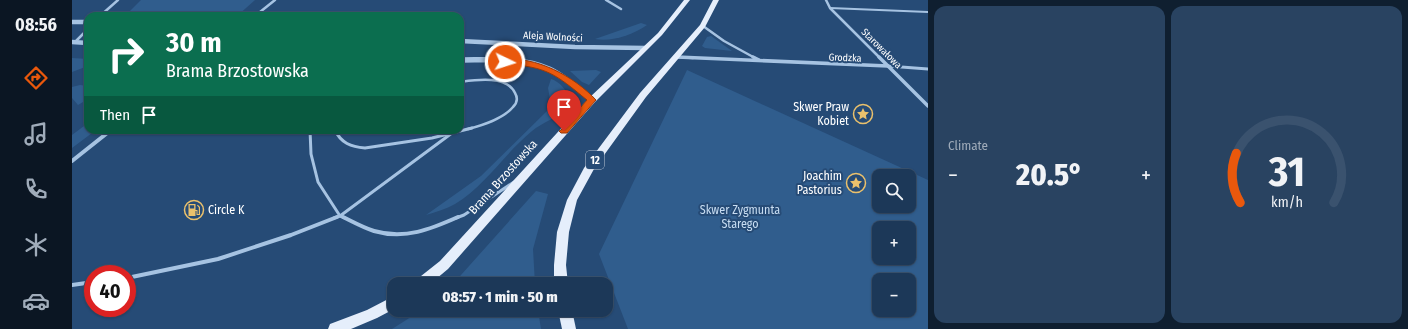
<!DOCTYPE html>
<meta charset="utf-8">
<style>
:root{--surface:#1c3858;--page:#294361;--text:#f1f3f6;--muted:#a0acba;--line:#3a526e;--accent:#ea580c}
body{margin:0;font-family:"Fira Sans Condensed",sans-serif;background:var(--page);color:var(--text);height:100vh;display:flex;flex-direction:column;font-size:15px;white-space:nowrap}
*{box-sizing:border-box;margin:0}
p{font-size:13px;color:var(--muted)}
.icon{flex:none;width:22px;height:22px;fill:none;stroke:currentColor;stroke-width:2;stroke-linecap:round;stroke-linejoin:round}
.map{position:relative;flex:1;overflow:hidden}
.panel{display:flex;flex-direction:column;gap:6px;padding:6px;background:#0f1f30;width:480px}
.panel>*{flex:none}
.hud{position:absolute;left:12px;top:12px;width:380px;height:122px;border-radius:12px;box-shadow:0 1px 3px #0004,0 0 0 1px var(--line);background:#0b6e4f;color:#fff;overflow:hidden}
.fabs{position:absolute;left:800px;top:169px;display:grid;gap:8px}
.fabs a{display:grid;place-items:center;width:44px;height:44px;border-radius:8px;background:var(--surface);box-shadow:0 1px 3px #0004,0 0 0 1px var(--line);font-size:20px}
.speed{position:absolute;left:12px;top:265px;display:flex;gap:8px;font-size:20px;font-weight:700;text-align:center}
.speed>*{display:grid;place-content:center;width:52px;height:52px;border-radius:50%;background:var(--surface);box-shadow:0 1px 3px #0004,0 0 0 1px var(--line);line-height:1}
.speed .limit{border:6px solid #d22;background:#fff;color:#111}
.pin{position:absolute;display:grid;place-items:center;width:34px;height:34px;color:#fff;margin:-41px -17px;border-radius:50% 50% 50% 0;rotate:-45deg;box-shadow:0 0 4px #0007}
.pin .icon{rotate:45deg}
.me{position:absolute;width:44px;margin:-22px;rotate:94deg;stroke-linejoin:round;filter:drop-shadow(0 0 3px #0008)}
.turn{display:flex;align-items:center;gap:14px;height:84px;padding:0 16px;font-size:18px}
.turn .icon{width:52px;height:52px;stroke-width:2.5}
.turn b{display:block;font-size:28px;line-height:34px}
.then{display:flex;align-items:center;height:38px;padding:0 16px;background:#0003;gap:8px;font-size:15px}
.big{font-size:30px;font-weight:800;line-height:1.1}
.panel .tile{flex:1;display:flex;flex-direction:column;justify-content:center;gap:6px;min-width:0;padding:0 14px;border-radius:12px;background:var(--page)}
.panel .dial{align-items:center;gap:0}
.dial svg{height:104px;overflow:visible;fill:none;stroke:var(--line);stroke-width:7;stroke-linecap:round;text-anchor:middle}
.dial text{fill:var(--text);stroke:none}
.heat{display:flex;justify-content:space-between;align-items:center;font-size:22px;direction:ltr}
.panel .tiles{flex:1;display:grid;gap:6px;grid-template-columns:repeat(2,1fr)}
.trip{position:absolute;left:315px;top:277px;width:226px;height:40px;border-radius:12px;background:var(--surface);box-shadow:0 1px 3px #0004,0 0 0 1px var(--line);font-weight:800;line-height:40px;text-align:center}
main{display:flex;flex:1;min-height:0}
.tab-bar{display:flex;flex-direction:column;width:72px;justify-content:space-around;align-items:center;background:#0b1623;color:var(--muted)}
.tab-bar .icon{width:28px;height:28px}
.tab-bar .active{color:var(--accent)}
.tab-bar b{font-size:18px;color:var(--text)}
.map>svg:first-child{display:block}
</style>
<main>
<nav class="tab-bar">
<b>08:56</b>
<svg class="icon active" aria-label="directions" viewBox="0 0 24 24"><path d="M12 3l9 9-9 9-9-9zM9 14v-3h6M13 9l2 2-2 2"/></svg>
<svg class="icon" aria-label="music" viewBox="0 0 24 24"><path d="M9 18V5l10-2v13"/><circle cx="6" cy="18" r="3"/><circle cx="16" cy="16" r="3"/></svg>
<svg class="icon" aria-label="phone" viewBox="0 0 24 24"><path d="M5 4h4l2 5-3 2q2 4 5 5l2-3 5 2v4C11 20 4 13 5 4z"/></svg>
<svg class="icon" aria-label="climate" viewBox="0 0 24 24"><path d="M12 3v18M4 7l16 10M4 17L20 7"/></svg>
<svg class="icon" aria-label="car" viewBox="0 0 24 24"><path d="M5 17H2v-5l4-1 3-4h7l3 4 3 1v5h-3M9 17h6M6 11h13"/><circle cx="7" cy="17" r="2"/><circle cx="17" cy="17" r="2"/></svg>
</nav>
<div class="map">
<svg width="856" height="329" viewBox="0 0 856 329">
<rect width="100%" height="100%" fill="#264b76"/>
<g fill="#305d8d" fill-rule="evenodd">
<path d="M69 0H183L165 16 57 12Z"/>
<path d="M569 23 575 25C561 35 540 42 523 39Z"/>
<path d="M639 36 660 51 633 48 630 46 635 37Z"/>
<path d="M0 58 16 59V66L0 72Z"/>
<path d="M524 70 529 72 517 85 510 82 498 71Z"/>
<path d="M615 70 856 180V329H556L527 254ZM807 176H837V206H807ZM807 228H837V258H807ZM807 280H837V310H807Z"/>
<path d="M479 79C488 81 502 97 496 107 489 116 469 123 460 131 433 153 413 186 383 204 374 209 364 212 354 215L409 176 475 111 479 105 476 88Z"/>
<path d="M8 85 16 86V99L6 105 0 98V87Z"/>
<path d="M16 123V130H24L0 148V135Z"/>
<path d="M464 191 476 194 461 249 463 284H381Z"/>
<path d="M350 310H466L469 329H320Z"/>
</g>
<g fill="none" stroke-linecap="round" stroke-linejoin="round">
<path stroke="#a6c3e2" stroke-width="2" d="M758 8 856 12"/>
<path stroke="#a6c3e2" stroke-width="2.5" d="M388 82C403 80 435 75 443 93 446 98 445 103 441 107 431 119 411 125 396 129"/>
<g stroke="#a6c3e2" stroke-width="3">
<path d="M238 130 239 154 246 182 268 216 273 218"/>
<path d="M263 130C269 143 279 147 293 148L360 138 400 128"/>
<path d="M262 218 268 216 380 133"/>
<path d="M384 218 392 215 442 182"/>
</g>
<g stroke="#a6c3e2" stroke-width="4">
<path d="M271 217C281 222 292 228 302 231 333 240 359 229 386 217"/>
<path d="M55 278 146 259 219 235 265 217"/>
<path d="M0 285 21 282"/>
</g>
<path stroke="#a6c3e2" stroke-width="3" d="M816 66 856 69"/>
<g stroke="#a6c3e2" stroke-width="2.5">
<path d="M534 0 549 9"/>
<path d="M754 0 758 8 808 58"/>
<path d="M28 16 46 0"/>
<path d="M183 16 203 0"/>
<path d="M631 26 652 41 683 58"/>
<path d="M3 42 16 29"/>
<path d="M605 57 621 58"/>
</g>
<g stroke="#a6c3e2" stroke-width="3.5">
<path d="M605 57 816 66"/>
<path d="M681 57 687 60"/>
<path d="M807 57 856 106"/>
</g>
<path stroke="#a6c3e2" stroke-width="4" d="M0 161 39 130"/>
<g stroke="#a6c3e2" stroke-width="4.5">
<path d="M0 22H16"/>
<path d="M388 41 503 47 573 48"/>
<path d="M0 42 16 43"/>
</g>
<path stroke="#a6c3e2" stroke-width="5.5" d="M388 60C417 60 450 57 477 69 493 76 506 89 520 100"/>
<g fill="#e5eefb" fill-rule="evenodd">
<path d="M612 0H618L590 35 523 102 376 269 358 284H342L344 280 368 261 517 98 586 33Z"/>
<path d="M641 0H647L633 27 574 97 522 169 505 200 497 232 494 265 496 284H482V265L485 232 495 200 512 168 568 93 628 25Z"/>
<path d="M322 296V309L305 318 279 329H256L258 324 295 310Z"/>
<path d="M486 310H500L504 329H490Z"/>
</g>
</g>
<path fill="#ea580c" stroke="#983908" d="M431 60C463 55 503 77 524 100L495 133H489L487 131 489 130 515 100C483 74 476 67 433 64L431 63Z"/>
<defs>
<g id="sight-ring" transform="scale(1)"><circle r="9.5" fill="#264b76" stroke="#ebc16c" stroke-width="1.5"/><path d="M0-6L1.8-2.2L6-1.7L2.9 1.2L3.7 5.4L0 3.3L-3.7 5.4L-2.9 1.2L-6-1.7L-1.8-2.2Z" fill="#ebc16c"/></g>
<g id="fuel-ring" transform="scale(1)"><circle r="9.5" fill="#264b76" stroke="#ebc16c" stroke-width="1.5"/><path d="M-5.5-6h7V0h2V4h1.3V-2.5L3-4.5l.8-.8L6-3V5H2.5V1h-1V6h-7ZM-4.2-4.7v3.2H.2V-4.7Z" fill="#ebc16c"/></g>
</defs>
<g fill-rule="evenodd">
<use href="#sight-ring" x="791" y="114"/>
<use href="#sight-ring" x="784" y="183"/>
<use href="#fuel-ring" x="122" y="210"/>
</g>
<g text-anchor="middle" stroke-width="4" stroke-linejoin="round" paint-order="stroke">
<g font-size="10" fill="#fff" stroke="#264b76">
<text transform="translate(481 36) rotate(3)" y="4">Aleja Wolności</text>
<text transform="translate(810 48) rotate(45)" y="4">Starowałowa</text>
<text transform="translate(773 57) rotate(2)" y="4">Grodzka</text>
</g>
<rect fill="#264b76" stroke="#bec9d6" stroke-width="1" x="514" y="151" width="18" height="18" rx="3"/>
<g font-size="11" font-weight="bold" fill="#fff">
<text x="523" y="164">12</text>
</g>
<g font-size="12" fill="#fff" stroke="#264b76" text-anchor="end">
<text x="777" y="111">Skwer Praw<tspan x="777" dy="14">Kobiet</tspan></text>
<text x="770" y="180">Joachim<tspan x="770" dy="14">Pastorius</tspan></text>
<text x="136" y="214" text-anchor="start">Circle K</text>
</g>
<g font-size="12" fill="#fff" stroke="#264b76">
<text transform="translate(431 177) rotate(-48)" y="4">Brama Brzostowska</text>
</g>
<g font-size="12" fill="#c8ddf2" stroke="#264b76">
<text x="668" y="214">Skwer Zygmunta<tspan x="668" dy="14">Starego</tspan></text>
</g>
</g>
</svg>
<div class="fabs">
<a><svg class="icon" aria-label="search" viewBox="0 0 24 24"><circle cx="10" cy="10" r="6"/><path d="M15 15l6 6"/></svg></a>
<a>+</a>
<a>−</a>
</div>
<div class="speed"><div class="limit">40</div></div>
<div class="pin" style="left:492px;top:131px;background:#d93025"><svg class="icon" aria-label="arrive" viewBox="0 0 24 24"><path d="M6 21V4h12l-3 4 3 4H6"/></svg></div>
<svg class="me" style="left:433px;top:62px" viewBox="-20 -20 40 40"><circle r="17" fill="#ea580c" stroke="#fff" stroke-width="3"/><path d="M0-11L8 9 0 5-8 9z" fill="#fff"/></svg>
<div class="trip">08:57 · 1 min · 50 m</div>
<div class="hud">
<div class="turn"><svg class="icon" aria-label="right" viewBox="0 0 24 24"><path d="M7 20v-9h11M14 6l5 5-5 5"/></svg><div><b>30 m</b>Brama Brzostowska</div></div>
<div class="then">Then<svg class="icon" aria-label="arrive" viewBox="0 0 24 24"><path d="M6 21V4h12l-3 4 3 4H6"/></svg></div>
</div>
</div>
<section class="panel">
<div class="tiles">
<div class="tile"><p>Climate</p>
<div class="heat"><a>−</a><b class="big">20.5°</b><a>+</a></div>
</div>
<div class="tile dial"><svg viewBox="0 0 100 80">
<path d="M14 69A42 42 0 1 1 86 69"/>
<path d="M14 69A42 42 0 0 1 11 31" stroke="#ea580c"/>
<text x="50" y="56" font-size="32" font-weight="700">31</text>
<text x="50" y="72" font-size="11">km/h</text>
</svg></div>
</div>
</section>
</main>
